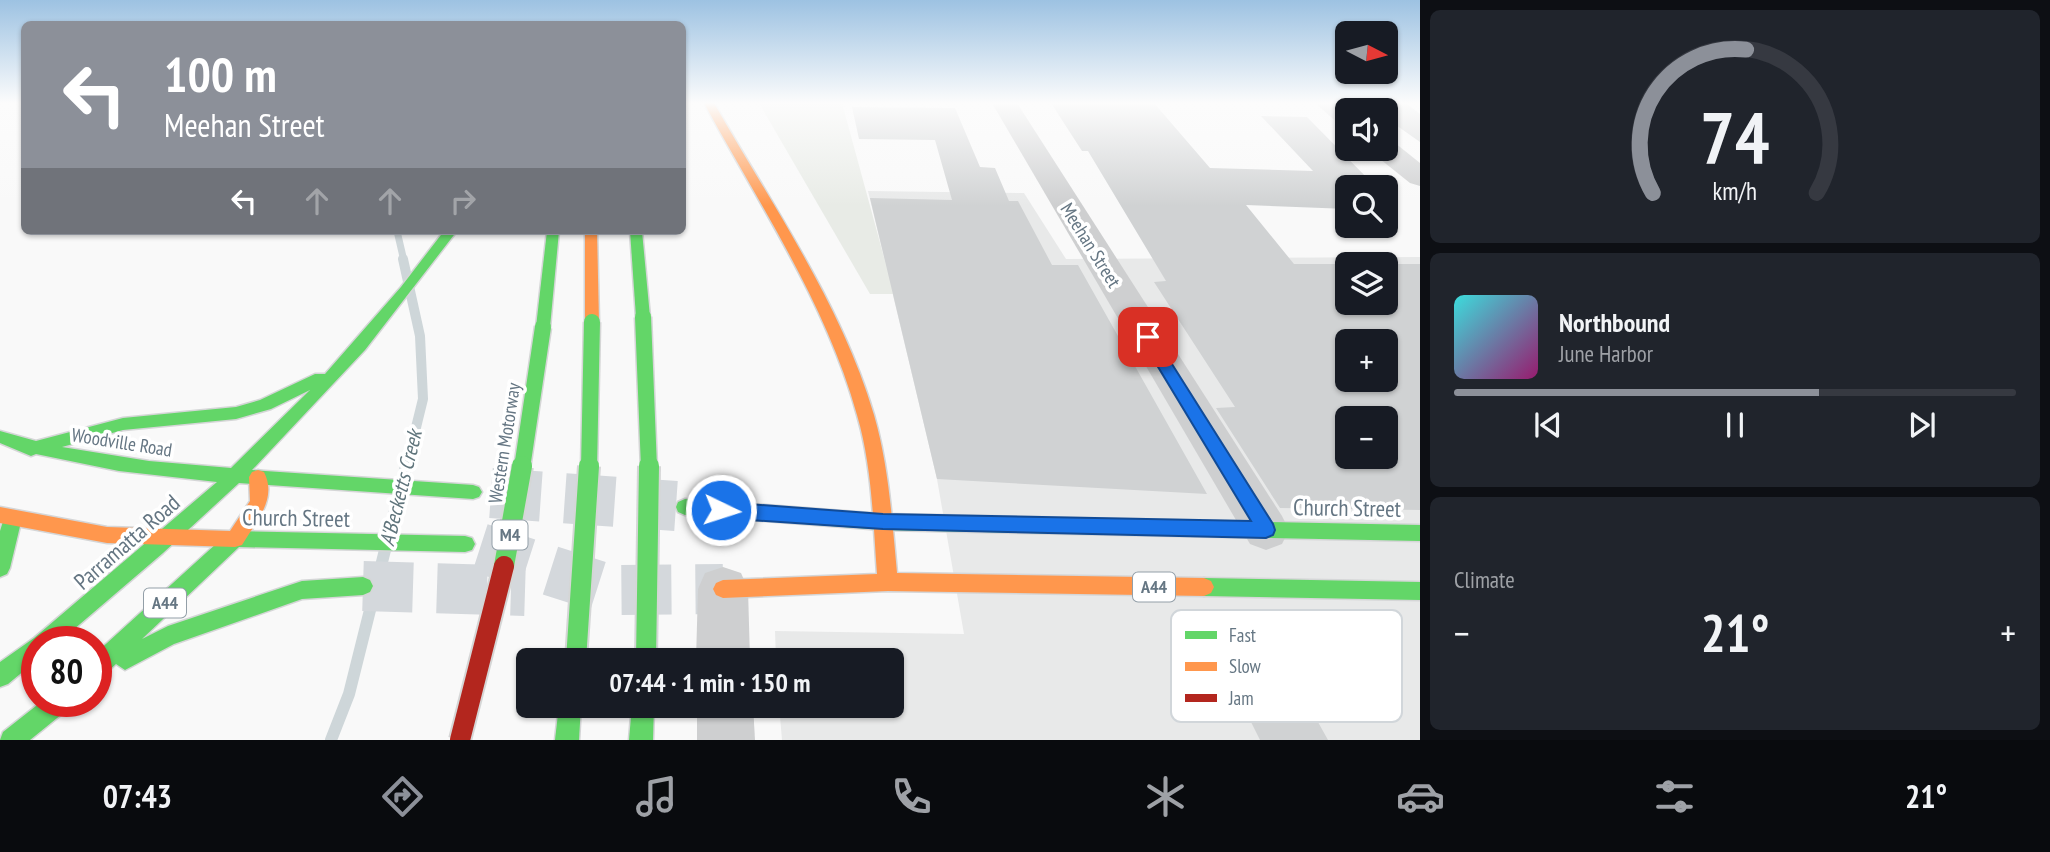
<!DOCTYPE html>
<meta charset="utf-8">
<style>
:root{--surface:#171b24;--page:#20242c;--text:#f1f3f6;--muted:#9ea1a6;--line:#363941;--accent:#8c9099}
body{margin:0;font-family:"PT Sans Narrow",sans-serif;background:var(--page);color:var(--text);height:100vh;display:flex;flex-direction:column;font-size:26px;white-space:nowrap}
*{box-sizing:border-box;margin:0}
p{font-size:23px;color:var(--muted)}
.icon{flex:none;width:38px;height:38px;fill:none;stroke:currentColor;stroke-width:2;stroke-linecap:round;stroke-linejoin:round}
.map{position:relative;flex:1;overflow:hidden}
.side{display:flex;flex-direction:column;gap:10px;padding:10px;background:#0d0f14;width:630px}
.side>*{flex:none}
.hud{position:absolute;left:21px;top:21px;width:665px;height:214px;border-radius:10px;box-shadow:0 2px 5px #0004;background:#8c9099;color:#fff;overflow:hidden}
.needle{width:46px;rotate:96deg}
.buttons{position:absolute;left:1335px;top:21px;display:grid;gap:14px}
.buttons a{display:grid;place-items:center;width:63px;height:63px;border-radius:10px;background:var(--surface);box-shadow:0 2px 5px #0004;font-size:35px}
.speed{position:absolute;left:21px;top:626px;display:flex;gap:14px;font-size:35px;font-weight:700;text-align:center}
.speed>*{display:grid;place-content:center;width:91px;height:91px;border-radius:50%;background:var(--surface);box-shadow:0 2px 5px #0004;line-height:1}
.speed .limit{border:10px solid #d22;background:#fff;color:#111}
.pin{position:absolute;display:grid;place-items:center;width:60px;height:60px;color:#fff;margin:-30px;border-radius:14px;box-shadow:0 4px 10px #0006}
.me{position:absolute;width:77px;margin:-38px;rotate:94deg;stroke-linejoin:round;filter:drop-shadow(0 0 5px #0008)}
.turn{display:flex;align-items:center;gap:24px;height:147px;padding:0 28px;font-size:32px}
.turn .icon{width:91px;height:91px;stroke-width:2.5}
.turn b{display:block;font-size:49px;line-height:60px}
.lanes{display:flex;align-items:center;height:66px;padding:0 28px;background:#0003;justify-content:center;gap:35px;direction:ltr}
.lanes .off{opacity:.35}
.big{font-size:52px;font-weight:600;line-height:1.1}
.side .tile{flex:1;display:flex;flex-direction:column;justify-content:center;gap:10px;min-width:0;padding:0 24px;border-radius:10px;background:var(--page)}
.side .dial{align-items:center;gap:0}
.dial svg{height:182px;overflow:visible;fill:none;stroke:var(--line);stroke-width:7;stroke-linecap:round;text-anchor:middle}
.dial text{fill:var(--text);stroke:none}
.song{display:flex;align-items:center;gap:21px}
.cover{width:84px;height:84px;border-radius:10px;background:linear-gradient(135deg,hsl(180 70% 55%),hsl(320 70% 35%))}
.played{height:7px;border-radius:4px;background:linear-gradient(90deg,var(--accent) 65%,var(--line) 65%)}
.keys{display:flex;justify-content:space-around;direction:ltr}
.heat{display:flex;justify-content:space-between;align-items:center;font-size:38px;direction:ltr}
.trip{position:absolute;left:516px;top:648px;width:388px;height:70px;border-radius:10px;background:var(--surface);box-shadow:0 2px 5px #0004;font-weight:600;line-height:70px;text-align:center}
.tab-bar{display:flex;height:112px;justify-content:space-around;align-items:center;background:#090b0e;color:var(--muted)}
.tab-bar .icon{width:49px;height:49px}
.tab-bar .on{color:var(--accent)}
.tab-bar b{font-size:32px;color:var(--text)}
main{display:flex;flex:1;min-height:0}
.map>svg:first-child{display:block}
</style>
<main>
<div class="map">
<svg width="1420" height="740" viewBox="0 0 1420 740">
<rect width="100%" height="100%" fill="#f9f9f9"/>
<path fill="#e8e9e9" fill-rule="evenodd" d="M868 191 1024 193 1066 259 1420 257V740H782L779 705H892V660H776L775 631 964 634 937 479ZM1348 264H1386V303H1348ZM1348 341H1386V380H1348ZM1348 418H1386V457H1348Z"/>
<path fill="#e8ebe6" d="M759 103H842L894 294H870Z"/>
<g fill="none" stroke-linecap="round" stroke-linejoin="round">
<path stroke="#ced6d9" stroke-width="7" d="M397 231 404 261"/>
<path stroke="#ced6d9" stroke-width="10" d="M403 259 420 336 423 399 406 468"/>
<g stroke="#ced6d9" stroke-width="12">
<path d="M389 535 406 466"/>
<path d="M331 740 349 694 385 550"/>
</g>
</g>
<g fill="#d0d2d3" fill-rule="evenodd">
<path d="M1051 103H1154L1210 168 1313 171 1261 116 1307 117 1376 187H1348V209L1246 205 1294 264H1348V303H1386V264H1420V510L1280 508 1216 408 1235 407 1154 282 1166 281 1088 151H1082ZM1348 341H1386V380H1348ZM1348 418H1386V457H1348Z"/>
<path d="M1365 103H1406L1420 114V142L1386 118V110H1375Z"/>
<path d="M852 107 955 108 980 167 995 168 1009 201H1018L1052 265H1078L1207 494 937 479 870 198 952 200 935 140 859 139Z"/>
<path d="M1240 641 1259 679H1294L1328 740H1260L1211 642Z"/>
</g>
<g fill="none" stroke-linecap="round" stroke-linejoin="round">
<g stroke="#d4d8dc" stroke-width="50" stroke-dasharray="50 24" stroke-linecap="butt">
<path d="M491 493 676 506"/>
<path d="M480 548 611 590 723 589"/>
<path d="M363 586 525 591"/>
</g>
<g stroke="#d5d6d7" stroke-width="3">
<g id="fast">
<path d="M444 231H457L365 350 252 470 473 485 479 487 482 492 479 497 473 499 239 483 163 553 59 642H37V660L8 684 0 687V662L34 638 217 482 119 471 36 454 31 456 0 443V431L36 441 123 418 236 407 260 400 315 374H325L401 287ZM310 390 231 468 149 461 62 447 123 430 236 419 271 409Z"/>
<path d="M547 231H559L550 327 543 332 536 327Z"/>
<path d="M630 231H642L650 317 643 322 636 317Z"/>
<path d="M685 499 883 514 1420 525V541L883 530 685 515 678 512 676 507 678 502Z"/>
<path d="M13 510 20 512 22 518 10 568 7 574 0 577V531L6 512Z"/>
<path d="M235 531 465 536 472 538 475 544 472 550 465 552 239 547 142 639 168 626 302 581 363 577 370 580 373 586 370 592 363 595 302 599 174 644 125 670 116 664 104 675 96 678V653L228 533Z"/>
<path d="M1204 578 1420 582V600L1204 596 1197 593 1194 587 1197 581Z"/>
<path d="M41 702H70L67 710 30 740H0L3 732Z"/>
<path d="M559 705H581L579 740H555Z"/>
<path d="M632 705H654L653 740H629Z"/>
</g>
</g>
<g stroke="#d5d6d7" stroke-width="3">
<g id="slow">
<path d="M704 103H714C771 204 841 303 874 415 889 467 892 520 897 573L1204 578 1211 581 1214 587 1211 593 1204 596 888 591 723 598 716 595 713 589 716 583 723 580 877 574C873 520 872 466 857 415 826 303 759 204 704 103Z"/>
<path d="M585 231H597L599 322 592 327 585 322Z"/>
<path d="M258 470 264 472C278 499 255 523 242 545L235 547 107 543 0 523V507L107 527 230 531 250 501 249 477 252 472Z"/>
</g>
</g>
<g fill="#cecfd0" fill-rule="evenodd">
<path d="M992 103H1017L1282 516 1289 530 1282 544 1266 550 1250 544Z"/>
<path d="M1315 103H1343L1353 110H1348V127L1339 124Z"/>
<path d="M1386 141 1395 143 1420 163V186L1410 183 1375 155 1371 149H1386Z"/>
<path d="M723 567 741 573 748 589 750 660H696L698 589 705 573Z"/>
<path d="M697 705H753L755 740H697Z"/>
</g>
<use href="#fast" fill="#63d668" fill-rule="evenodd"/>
<use href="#slow" fill="#ff974d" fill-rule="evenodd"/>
<g stroke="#d5d6d6" stroke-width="19" stroke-linecap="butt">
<g id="fast-bridge-far1">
<path d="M643 317 649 468"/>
<path d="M522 468 543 327"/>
<path d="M589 468 592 322"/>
</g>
</g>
<g stroke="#d5d6d6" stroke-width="24" stroke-linecap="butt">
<g id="fast-bridge">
<path d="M504 566 522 466"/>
<path d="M576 660 589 466"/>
<path d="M646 660 649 466"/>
</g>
</g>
<g stroke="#d5d6d6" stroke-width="24" stroke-linecap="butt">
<path id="jam-bridge" d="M460 740 504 566"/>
</g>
<use href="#fast-bridge-far1" stroke="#63d668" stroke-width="16"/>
<use href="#fast-bridge" stroke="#63d668" stroke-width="20"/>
<use href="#jam-bridge" stroke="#b3261e" stroke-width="20"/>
</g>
<linearGradient id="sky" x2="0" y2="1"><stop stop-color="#9dc2e2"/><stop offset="0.5" stop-color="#fcfcfc"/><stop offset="1" stop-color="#fcfcfc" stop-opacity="0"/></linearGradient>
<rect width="1420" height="206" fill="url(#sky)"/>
<path fill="#1a73e8" stroke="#114b97" stroke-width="2" d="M1148 332 1153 334 1273 524 1275 530 1273 535 1266 538 883 529 721 518 715 515 712 510 715 504 721 502 883 514 1251 521 1140 337Z"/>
<g text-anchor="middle" stroke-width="7" stroke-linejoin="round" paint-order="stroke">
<g fill="#fff" stroke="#939fa8" stroke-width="2">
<rect x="492.5" y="520.5" width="35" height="29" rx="5"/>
<rect x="1133" y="572.5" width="42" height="29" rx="5"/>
<rect x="144" y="588.5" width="42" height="29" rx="5"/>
</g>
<g font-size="18" font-weight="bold" fill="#657683">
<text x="510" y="541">M4</text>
<text x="1154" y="593">A44</text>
<text x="165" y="609">A44</text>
</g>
<g font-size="19" fill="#657683" stroke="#fff">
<text transform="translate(1091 245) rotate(58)" y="7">Meehan Street</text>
<text transform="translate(122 442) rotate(9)" y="7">Woodville Road</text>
<text transform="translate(504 443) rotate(-81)" y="7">Western Motorway</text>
</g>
<g font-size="21" font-style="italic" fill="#60757c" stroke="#fff">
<text transform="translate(401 488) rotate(-76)" y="7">A'Becketts Creek</text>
</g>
<g font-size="23" fill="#657683" stroke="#fff">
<text transform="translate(1347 508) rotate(1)" y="8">Church Street</text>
<text transform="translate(296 518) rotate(1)" y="8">Church Street</text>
<text transform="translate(127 542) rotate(-41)" y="8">Parramatta Road</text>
</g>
</g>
<rect x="1171" y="610" width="231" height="112" rx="10" fill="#fff" stroke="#d1d6da" stroke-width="2"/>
<rect x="1185" y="631" width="32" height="8" fill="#63d668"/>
<rect x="1185" y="662" width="32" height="9" fill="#ff974d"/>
<rect x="1185" y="694" width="32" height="8" fill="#b3261e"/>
<g font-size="19" fill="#657683">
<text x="1229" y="642">Fast</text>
<text x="1229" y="673">Slow</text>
<text x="1229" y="705">Jam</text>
</g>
</svg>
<div class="buttons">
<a><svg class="needle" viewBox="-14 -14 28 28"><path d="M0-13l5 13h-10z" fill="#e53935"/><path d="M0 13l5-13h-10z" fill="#9ea1a6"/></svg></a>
<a><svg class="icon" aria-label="sound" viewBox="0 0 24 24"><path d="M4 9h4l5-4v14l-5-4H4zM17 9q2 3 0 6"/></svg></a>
<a><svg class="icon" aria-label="search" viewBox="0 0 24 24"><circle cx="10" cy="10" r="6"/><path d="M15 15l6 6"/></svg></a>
<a><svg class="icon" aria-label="layers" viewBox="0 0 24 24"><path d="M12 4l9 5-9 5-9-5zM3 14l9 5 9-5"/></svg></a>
<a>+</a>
<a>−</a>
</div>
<div class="speed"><div class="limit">80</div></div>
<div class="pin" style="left:1148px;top:337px;background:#d93025"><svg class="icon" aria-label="arrive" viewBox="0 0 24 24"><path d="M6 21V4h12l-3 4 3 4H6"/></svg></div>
<svg class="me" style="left:721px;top:510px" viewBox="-20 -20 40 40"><circle r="17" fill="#1a73e8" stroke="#fff" stroke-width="3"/><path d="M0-11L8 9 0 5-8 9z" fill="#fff"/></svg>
<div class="trip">07:44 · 1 min · 150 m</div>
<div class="hud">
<div class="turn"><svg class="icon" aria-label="left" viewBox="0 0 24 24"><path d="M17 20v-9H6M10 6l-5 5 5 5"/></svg><div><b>100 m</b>Meehan Street</div></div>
<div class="lanes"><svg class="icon" aria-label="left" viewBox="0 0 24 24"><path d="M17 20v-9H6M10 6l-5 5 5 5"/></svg><svg class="icon off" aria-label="ahead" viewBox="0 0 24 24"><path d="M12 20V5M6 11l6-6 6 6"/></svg><svg class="icon off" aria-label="ahead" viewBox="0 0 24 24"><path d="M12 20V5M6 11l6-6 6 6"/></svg><svg class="icon off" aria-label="right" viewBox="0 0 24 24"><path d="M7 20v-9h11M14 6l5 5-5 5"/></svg></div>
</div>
</div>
<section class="side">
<div class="tile dial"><svg viewBox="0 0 100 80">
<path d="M14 69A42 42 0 1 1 86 69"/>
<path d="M14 69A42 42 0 0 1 55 6" stroke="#8c9099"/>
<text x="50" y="56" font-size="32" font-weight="700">74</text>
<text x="50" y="72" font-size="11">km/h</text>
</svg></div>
<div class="tile">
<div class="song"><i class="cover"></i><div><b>Northbound</b><p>June Harbor</p></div></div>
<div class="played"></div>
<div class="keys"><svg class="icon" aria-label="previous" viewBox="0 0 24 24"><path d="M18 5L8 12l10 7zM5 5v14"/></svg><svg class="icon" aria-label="pause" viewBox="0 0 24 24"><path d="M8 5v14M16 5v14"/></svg><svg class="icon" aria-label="next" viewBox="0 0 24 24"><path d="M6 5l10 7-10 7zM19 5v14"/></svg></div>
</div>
<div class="tile"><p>Climate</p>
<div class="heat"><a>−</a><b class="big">21°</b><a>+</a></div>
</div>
</section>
</main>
<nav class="tab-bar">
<b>07:43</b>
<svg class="icon on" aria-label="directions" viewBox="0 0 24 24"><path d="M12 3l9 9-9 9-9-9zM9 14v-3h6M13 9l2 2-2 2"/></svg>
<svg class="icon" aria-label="music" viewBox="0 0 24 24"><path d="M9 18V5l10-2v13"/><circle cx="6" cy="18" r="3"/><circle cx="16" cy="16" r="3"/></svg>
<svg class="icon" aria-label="phone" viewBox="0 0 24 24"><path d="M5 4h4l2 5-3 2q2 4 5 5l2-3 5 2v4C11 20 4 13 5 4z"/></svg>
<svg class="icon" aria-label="climate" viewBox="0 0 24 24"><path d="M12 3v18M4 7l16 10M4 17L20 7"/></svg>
<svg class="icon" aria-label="car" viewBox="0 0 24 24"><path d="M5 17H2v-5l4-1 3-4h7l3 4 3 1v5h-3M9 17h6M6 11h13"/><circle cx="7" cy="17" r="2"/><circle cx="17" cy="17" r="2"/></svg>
<svg class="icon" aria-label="filters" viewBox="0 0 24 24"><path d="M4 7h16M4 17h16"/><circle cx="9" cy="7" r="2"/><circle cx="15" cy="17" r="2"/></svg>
<b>21°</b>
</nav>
